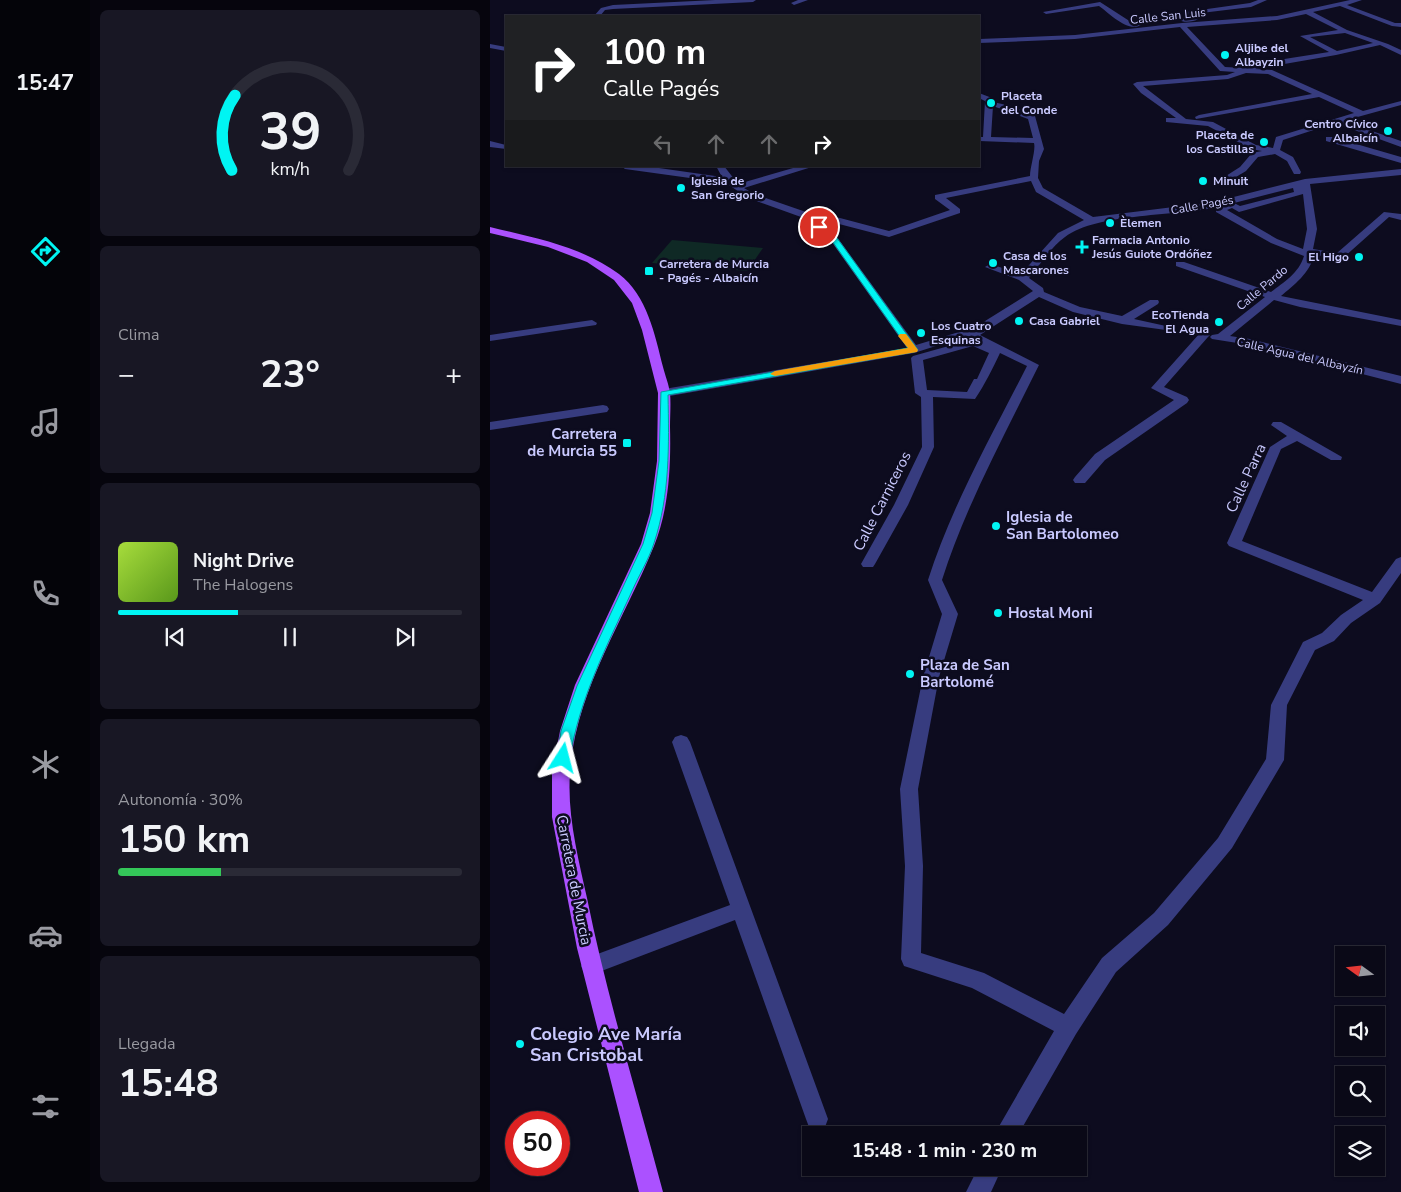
<!DOCTYPE html>
<html lang="es">
<meta charset="utf-8">
<style>
:root{--surface:#0a0917;--page:#181724;--text:#f1f3f6;--muted:#999aa1;--line:#2a2a36;--accent:#00f5f3}
body{margin:0;font-family:"Nunito Sans",sans-serif;background:var(--page);color:var(--text);height:100vh;display:flex;flex-direction:column;font-size:19px;white-space:nowrap}
*{box-sizing:border-box;margin:0}
p{font-size:16px;color:var(--muted)}
.icon{flex:none;width:28px;height:28px;fill:none;stroke:currentColor;stroke-width:2;stroke-linecap:round;stroke-linejoin:round}
.map{position:relative;flex:1;overflow:hidden}
.details{display:flex;flex-direction:column;gap:10px;padding:10px;background:#06050d;width:400px}
.details>*{flex:none}
.hud{position:absolute;left:15px;top:15px;width:475px;height:152px;border-radius:0px;box-shadow:0 1px 4px #0004,0 0 0 1px var(--line);background:#202124;color:#fff;overflow:hidden}
.needle{width:32px;rotate:285deg}
.controls{position:absolute;left:845px;top:946px;display:grid;gap:10px}
.controls a{display:grid;place-items:center;width:50px;height:50px;border-radius:0px;background:var(--surface);box-shadow:0 1px 4px #0004,0 0 0 1px var(--line);font-size:25px}
.speed{position:absolute;left:15px;top:1111px;display:flex;gap:10px;font-size:25px;font-weight:700;text-align:center}
.speed>*{display:grid;place-content:center;width:65px;height:65px;border-radius:50%;background:var(--surface);box-shadow:0 1px 4px #0004,0 0 0 1px var(--line);line-height:1}
.speed .limit{border:8px solid #d22;background:#fff;color:#111}
.pin{position:absolute;display:grid;place-items:center;width:42px;height:42px;color:#fff;margin:-21px;border:2px solid #fff;border-radius:50%;box-shadow:0 1px 5px #0007}
.me{position:absolute;width:55px;margin:-28px;rotate:9deg;stroke-linejoin:round;filter:drop-shadow(0 0 4px #0008)}
.turn{display:flex;align-items:center;gap:18px;height:105px;padding:0 15px;font-size:22px}
.turn .icon{width:65px;height:65px;stroke-width:2.5}
.turn b{display:block;font-size:35px;line-height:42px}
.lanes{display:flex;align-items:center;height:48px;padding:0 15px;background:#0003;justify-content:center;gap:25px;direction:ltr}
.lanes .off{opacity:.35}
.big{font-size:38px;font-weight:700;line-height:1.1}
.details .tile{flex:1;display:flex;flex-direction:column;justify-content:center;gap:8px;min-width:0;padding:0 18px;border-radius:8px;background:var(--page)}
.details .dial{align-items:center;gap:0}
.dial svg{height:130px;overflow:visible;fill:none;stroke:var(--line);stroke-width:7;stroke-linecap:round;text-anchor:middle}
.dial text{fill:var(--text);stroke:none}
.song{display:flex;align-items:center;gap:15px}
.cover{width:60px;height:60px;border-radius:8px;background:linear-gradient(135deg,hsl(80 70% 55%),hsl(90 70% 35%))}
.played{height:5px;border-radius:2px;background:linear-gradient(90deg,var(--accent) 35%,var(--line) 35%)}
.keys{display:flex;justify-content:space-around;direction:ltr}
.heat{display:flex;justify-content:space-between;align-items:center;font-size:28px;direction:ltr}
.charge{height:8px;border-radius:4px;background:linear-gradient(90deg,#34c759 30%,var(--line) 0)}
.trip{position:absolute;left:312px;top:1126px;width:285px;height:50px;border-radius:0px;background:var(--surface);box-shadow:0 1px 4px #0004,0 0 0 1px var(--line);font-weight:700;line-height:50px;text-align:center}
main{display:flex;flex:1;min-height:0}
.tabs{display:flex;flex-direction:column;width:90px;justify-content:space-around;align-items:center;background:#040409;color:var(--muted)}
.tabs .icon{width:35px;height:35px}
.tabs .active{color:var(--accent)}
.tabs b{font-size:22px;color:var(--text)}
.map>svg:first-child{display:block}
</style>
<main>
<nav class="tabs">
<b>15:47</b>
<svg class="icon active" aria-label="directions" viewBox="0 0 24 24"><path d="M12 3l9 9-9 9-9-9zM9 14v-3h6M13 9l2 2-2 2"/></svg>
<svg class="icon" aria-label="music" viewBox="0 0 24 24"><path d="M9 18V5l10-2v13"/><circle cx="6" cy="18" r="3"/><circle cx="16" cy="16" r="3"/></svg>
<svg class="icon" aria-label="phone" viewBox="0 0 24 24"><path d="M5 4h4l2 5-3 2q2 4 5 5l2-3 5 2v4C11 20 4 13 5 4z"/></svg>
<svg class="icon" aria-label="climate" viewBox="0 0 24 24"><path d="M12 3v18M4 7l16 10M4 17L20 7"/></svg>
<svg class="icon" aria-label="car" viewBox="0 0 24 24"><path d="M5 17H2v-5l4-1 3-4h7l3 4 3 1v5h-3M9 17h6M6 11h13"/><circle cx="7" cy="17" r="2"/><circle cx="17" cy="17" r="2"/></svg>
<svg class="icon" aria-label="filters" viewBox="0 0 24 24"><path d="M4 7h16M4 17h16"/><circle cx="9" cy="7" r="2"/><circle cx="15" cy="17" r="2"/></svg>
</nav>
<section class="details">
<div class="tile dial"><svg viewBox="0 0 100 80">
<path d="M14 69A42 42 0 1 1 86 69"/>
<path d="M14 69A42 42 0 0 1 16 23" stroke="#00f5f3"/>
<text x="50" y="56" font-size="32" font-weight="700">39</text>
<text x="50" y="72" font-size="11">km/h</text>
</svg></div>
<div class="tile"><p>Clima</p>
<div class="heat"><a>−</a><b class="big">23°</b><a>+</a></div>
</div>
<div class="tile">
<div class="song"><i class="cover"></i><div><b>Night Drive</b><p>The Halogens</p></div></div>
<div class="played"></div>
<div class="keys"><svg class="icon" aria-label="previous" viewBox="0 0 24 24"><path d="M18 5L8 12l10 7zM5 5v14"/></svg><svg class="icon" aria-label="pause" viewBox="0 0 24 24"><path d="M8 5v14M16 5v14"/></svg><svg class="icon" aria-label="next" viewBox="0 0 24 24"><path d="M6 5l10 7-10 7zM19 5v14"/></svg></div>
</div>
<div class="tile"><p>Autonomía · 30%</p><b class="big">150 km</b><div class="charge"></div></div>
<div class="tile"><p>Llegada</p><b class="big">15:48</b></div>
</section>
<div class="map">
<svg width="911" height="1192" viewBox="0 0 911 1192">
<rect width="100%" height="100%" fill="#0d0c1f"/>
<path fill="#0f2925" d="M182 240 273 248 257 271 162 263Z"/>
<g fill="none" stroke-linecap="round" stroke-linejoin="round">
<g fill="#373c7f" fill-rule="evenodd">
<path d="M225 0H266L263 2 123 9 115 10 110 16H104L111 8 123 5Z"/>
<path d="M308 0H318L304 5 301 3Z"/>
<path d="M768 0H777L761 7 703 14 708 19C704 22 693 23 689 20L699 17 695 13 696 12 760 3Z"/>
<path d="M860 0H872L857 5 905 23H911V27L902 26 850 6 823 12 857 30 898 44 911 50V55L890 45 846 55 765 69 782 70 873 111 911 101V105L853 121 911 141V147L845 123 793 140 790 150 803 157 811 172 810 174H804L797 161 785 154 768 157 756 171 731 186 727 183 728 181 750 167 762 153 772 151 761 149 718 126 676 122V118H686L651 93 643 84 647 82 737 75 745 72 730 71 690 27 585 39 489 43V39L585 35 692 23 787 16ZM816 14 848 30 810 36 839 52 769 63 754 68 735 67 697 27 787 20ZM855 33 883 43 847 51 820 37ZM756 73 778 74 822 94 709 115 705 117 706 119 829 97 864 113 786 137 783 148 766 145 723 122 696 119 653 86 738 79Z"/>
<path d="M610 2 641 22 651 25C638 33 619 13 609 6L556 14 553 12Z"/>
<path d="M0 44 16 47V51L0 48Z"/>
<path d="M489 93 502 98 503 102 521 106 545 116 554 149 549 161 548 178 553 188 603 217 724 202 815 179 911 169V175L820 184 827 229 823 249 847 253 894 212 911 214V220L899 217 853 258 824 255C820 273 804 285 791 296L911 320V326L810 307 784 300 740 336 760 339 911 376V384L760 345 722 339 720 337 722 335 728 334 775 297 686 266V262H694L781 292C794 282 809 273 814 256L781 243 726 212V208L732 206C689 217 608 212 575 237 562 246 549 266 539 278L553 288 554 292 590 307 632 316 660 300H668L669 302 668 304 644 319 676 326 678 328 676 330 632 324 583 312 549 297 490 335 549 365C515 434 475 507 452 580L468 614 449 677 428 789 433 866 431 953 494 973 574 1014 612 958 664 913 728 838 776 759 781 705 813 642 832 633 851 615 873 600 739 546 737 543 780 447 797 436 781 425 783 422H791L852 457 851 460H841L807 441 791 449 752 541 882 592 906 559 911 557V573L890 603 861 623 844 641 825 650 797 705 794 760 742 848 678 925 626 972 586 1034 528 1135H504L564 1031 482 988 414 966 411 959 415 866 410 789 433 677 452 614 438 580C461 507 502 435 537 366L510 353C502 370 495 384 485 399L443 397 444 447 418 505 385 564 383 567H373L371 564 404 505 432 447 431 397 425 393 421 358 423 356 473 342 474 337 424 353 174 397 170 396 168 393 170 390 174 389 417 348 341 241 311 217 258 198 236 183 135 169 131 166H155L232 177 226 166H234L248 184 310 166H325L254 188 264 194 316 212 350 218 399 231 460 210 445 199V195L540 176C540 167 546 150 544 143L489 141V137H493L495 101 489 98ZM503 106 538 119 543 138 501 137ZM541 181 546 192 594 220 568 233 531 274 500 264 495 267 529 280 543 291 479 331 469 332 426 345 347 237 326 220 349 224 399 237 470 213V209L456 198ZM803 188 804 192 750 206 744 203ZM813 194 817 229 813 249 787 239 737 210 742 208 749 212ZM483 346 499 353 487 379H484L477 392 437 390 433 360Z"/>
<path d="M836 137H842L911 157V163L836 141Z"/>
<path d="M0 141 16 145V149L0 147Z"/>
<path d="M102 320 107 323 106 325 0 341V335Z"/>
<path d="M714 332 720 335 718 337 674 387 697 397 699 400 697 403 615 460 595 483H585L583 480 585 477 605 454 684 400 661 388 710 333Z"/>
<path d="M113 405 117 406 119 409 117 412 0 430V422Z"/>
<path d="M191 735 197 737 200 742 338 1119 335 1127 327 1130 319 1127 316 1119 245 920 101 975 94 973 91 966 94 959 240 905 182 742 185 737Z"/>
<path d="M488 1168H512L501 1192H476Z"/>
</g>
<path fill="#ab51ff" fill-rule="evenodd" d="M0 227C44 238 91 246 129 274 157 295 165 335 173 367 175 375 179 385 180 393 181 404 180 416 180 427 181 466 179 509 164 546 134 620 85 692 80 773 77 815 88 857 97 898 117 997 147 1094 173 1192H149L87 948 62 817V772L70 731 85 685 151 544 160 513 167 461 168 393 152 330 142 303 124 280 97 262 79 255 58 247 0 233Z"/>
</g>
<path fill="#00f5f3" stroke="#009f9e" d="M326 226H332L347 238 428 350 424 352 178 395C179 445 180 495 164 543 159 559 149 575 142 591 117 646 89 699 80 758L78 762H68L67 758 71 731 87 686 153 544 162 513 169 461 171 392 418 348 342 241 326 229Z"/>
<path fill="#f59e0b" d="M410 334H416L428 350 427 352 285 376 280 374 285 371 418 348 408 336Z"/>
<g fill="#00f5f3" stroke="#0d0c1f" stroke-width="2">
<circle cx="735" cy="55" r="5"/>
<circle cx="501" cy="103" r="5"/>
<circle cx="898" cy="131" r="5"/>
<circle cx="774" cy="142" r="5"/>
<circle cx="713" cy="181" r="5"/>
<circle cx="191" cy="188" r="5"/>
<circle cx="620" cy="223" r="5"/>
<path d="M589.5 239.5h5v5h5v5h-5v5h-5v-5h-5v-5h5z"/>
<circle cx="869" cy="257" r="5"/>
<circle cx="503" cy="263" r="5"/>
<rect x="154" y="266" width="10" height="10" rx="2.5"/>
<circle cx="529" cy="321" r="5"/>
<circle cx="729" cy="322" r="5"/>
<circle cx="431" cy="333" r="5"/>
<rect x="132" y="438" width="10" height="10" rx="2.5"/>
<circle cx="506" cy="526" r="5"/>
<circle cx="508" cy="613" r="5"/>
<circle cx="420" cy="674" r="5"/>
<circle cx="30" cy="1044" r="5"/>
</g>
<g text-anchor="middle" stroke-width="5" stroke-linejoin="round" paint-order="stroke">
<g font-size="12" fill="#cacaff" stroke="#0d0c1f">
<text transform="translate(678 16) rotate(-6)" y="4">Calle San Luis</text>
<text transform="translate(712 205) rotate(-10)" y="4">Calle Pagés</text>
<text transform="translate(772 288) rotate(-40)" y="4">Calle Pardo</text>
<text transform="translate(810 356) rotate(13)" y="4">Calle Agua del Albayzín</text>
</g>
<g font-size="12" font-weight="bold" fill="#cacaff" stroke="#0d0c1f" text-anchor="start">
<text x="745" y="52">Aljibe del<tspan x="745" dy="14">Albayzin</tspan></text>
<text x="511" y="100">Placeta<tspan x="511" dy="14">del Conde</tspan></text>
<text x="888" y="128" text-anchor="end">Centro Cívico<tspan x="888" dy="14">Albaicín</tspan></text>
<text x="764" y="139" text-anchor="end">Placeta de<tspan x="764" dy="14">los Castillas</tspan></text>
<text x="201" y="185">Iglesia de<tspan x="201" dy="14">San Gregorio</tspan></text>
<text x="723" y="185">Minuit</text>
<text x="630" y="227">Èlemen</text>
<text x="602" y="244">Farmacia Antonio<tspan x="602" dy="14">Jesús Guiote Ordóñez</tspan></text>
<text x="513" y="260">Casa de los<tspan x="513" dy="14">Mascarones</tspan></text>
<text x="859" y="261" text-anchor="end">El Higo</text>
<text x="169" y="268">Carretera de Murcia<tspan x="169" dy="14">- Pagés - Albaicín</tspan></text>
<text x="719" y="319" text-anchor="end">EcoTienda<tspan x="719" dy="14">El Agua</tspan></text>
<text x="539" y="325">Casa Gabriel</text>
<text x="441" y="330">Los Cuatro<tspan x="441" dy="14">Esquinas</tspan></text>
</g>
<g font-size="15" font-weight="bold" fill="#cacaff" stroke="#0d0c1f" text-anchor="start">
<text x="127" y="439" text-anchor="end">Carretera<tspan x="127" dy="17">de Murcia 55</tspan></text>
<text x="516" y="522">Iglesia de<tspan x="516" dy="17">San Bartolomeo</tspan></text>
<text x="518" y="618">Hostal Moni</text>
<text x="430" y="670">Plaza de San<tspan x="430" dy="17">Bartolomé</tspan></text>
</g>
<g font-size="15" fill="#cacaff" stroke="#0d0c1f">
<text transform="translate(756 478) rotate(-65)" y="5">Calle Parra</text>
<text transform="translate(392 501) rotate(-63)" y="5">Calle Carniceros</text>
<text transform="translate(84 880) rotate(79)" y="5">Carretera de Murcia</text>
</g>
<g font-size="18" font-weight="bold" fill="#cacaff" stroke="#0d0c1f" text-anchor="start">
<text x="40" y="1040">Colegio Ave María<tspan x="40" dy="21">San Cristobal</tspan></text>
</g>
</g>
</svg>
<div class="controls">
<a><svg class="needle" viewBox="-14 -14 28 28"><path d="M0-13l5 13h-10z" fill="#e53935"/><path d="M0 13l5-13h-10z" fill="#999aa1"/></svg></a>
<a><svg class="icon" aria-label="sound" viewBox="0 0 24 24"><path d="M4 9h4l5-4v14l-5-4H4zM17 9q2 3 0 6"/></svg></a>
<a><svg class="icon" aria-label="search" viewBox="0 0 24 24"><circle cx="10" cy="10" r="6"/><path d="M15 15l6 6"/></svg></a>
<a><svg class="icon" aria-label="layers" viewBox="0 0 24 24"><path d="M12 4l9 5-9 5-9-5zM3 14l9 5 9-5"/></svg></a>
</div>
<div class="speed"><div class="limit">50</div></div>
<div class="pin" style="left:329px;top:227px;background:#d93025"><svg class="icon" aria-label="arrive" viewBox="0 0 24 24"><path d="M6 21V4h12l-3 4 3 4H6"/></svg></div>
<svg class="me" style="left:73px;top:758px" viewBox="-20 -20 40 40"><path d="M0-17L14 15 0 8-14 15z" fill="#00f5f3" stroke="#fff" stroke-width="4"/></svg>
<div class="trip">15:48 · 1 min · 230 m</div>
<div class="hud">
<div class="turn"><svg class="icon" aria-label="right" viewBox="0 0 24 24"><path d="M7 20v-9h11M14 6l5 5-5 5"/></svg><div><b>100 m</b>Calle Pagés</div></div>
<div class="lanes"><svg class="icon off" aria-label="left" viewBox="0 0 24 24"><path d="M17 20v-9H6M10 6l-5 5 5 5"/></svg><svg class="icon off" aria-label="ahead" viewBox="0 0 24 24"><path d="M12 20V5M6 11l6-6 6 6"/></svg><svg class="icon off" aria-label="ahead" viewBox="0 0 24 24"><path d="M12 20V5M6 11l6-6 6 6"/></svg><svg class="icon" aria-label="right" viewBox="0 0 24 24"><path d="M7 20v-9h11M14 6l5 5-5 5"/></svg></div>
</div>
</div>
</main>
